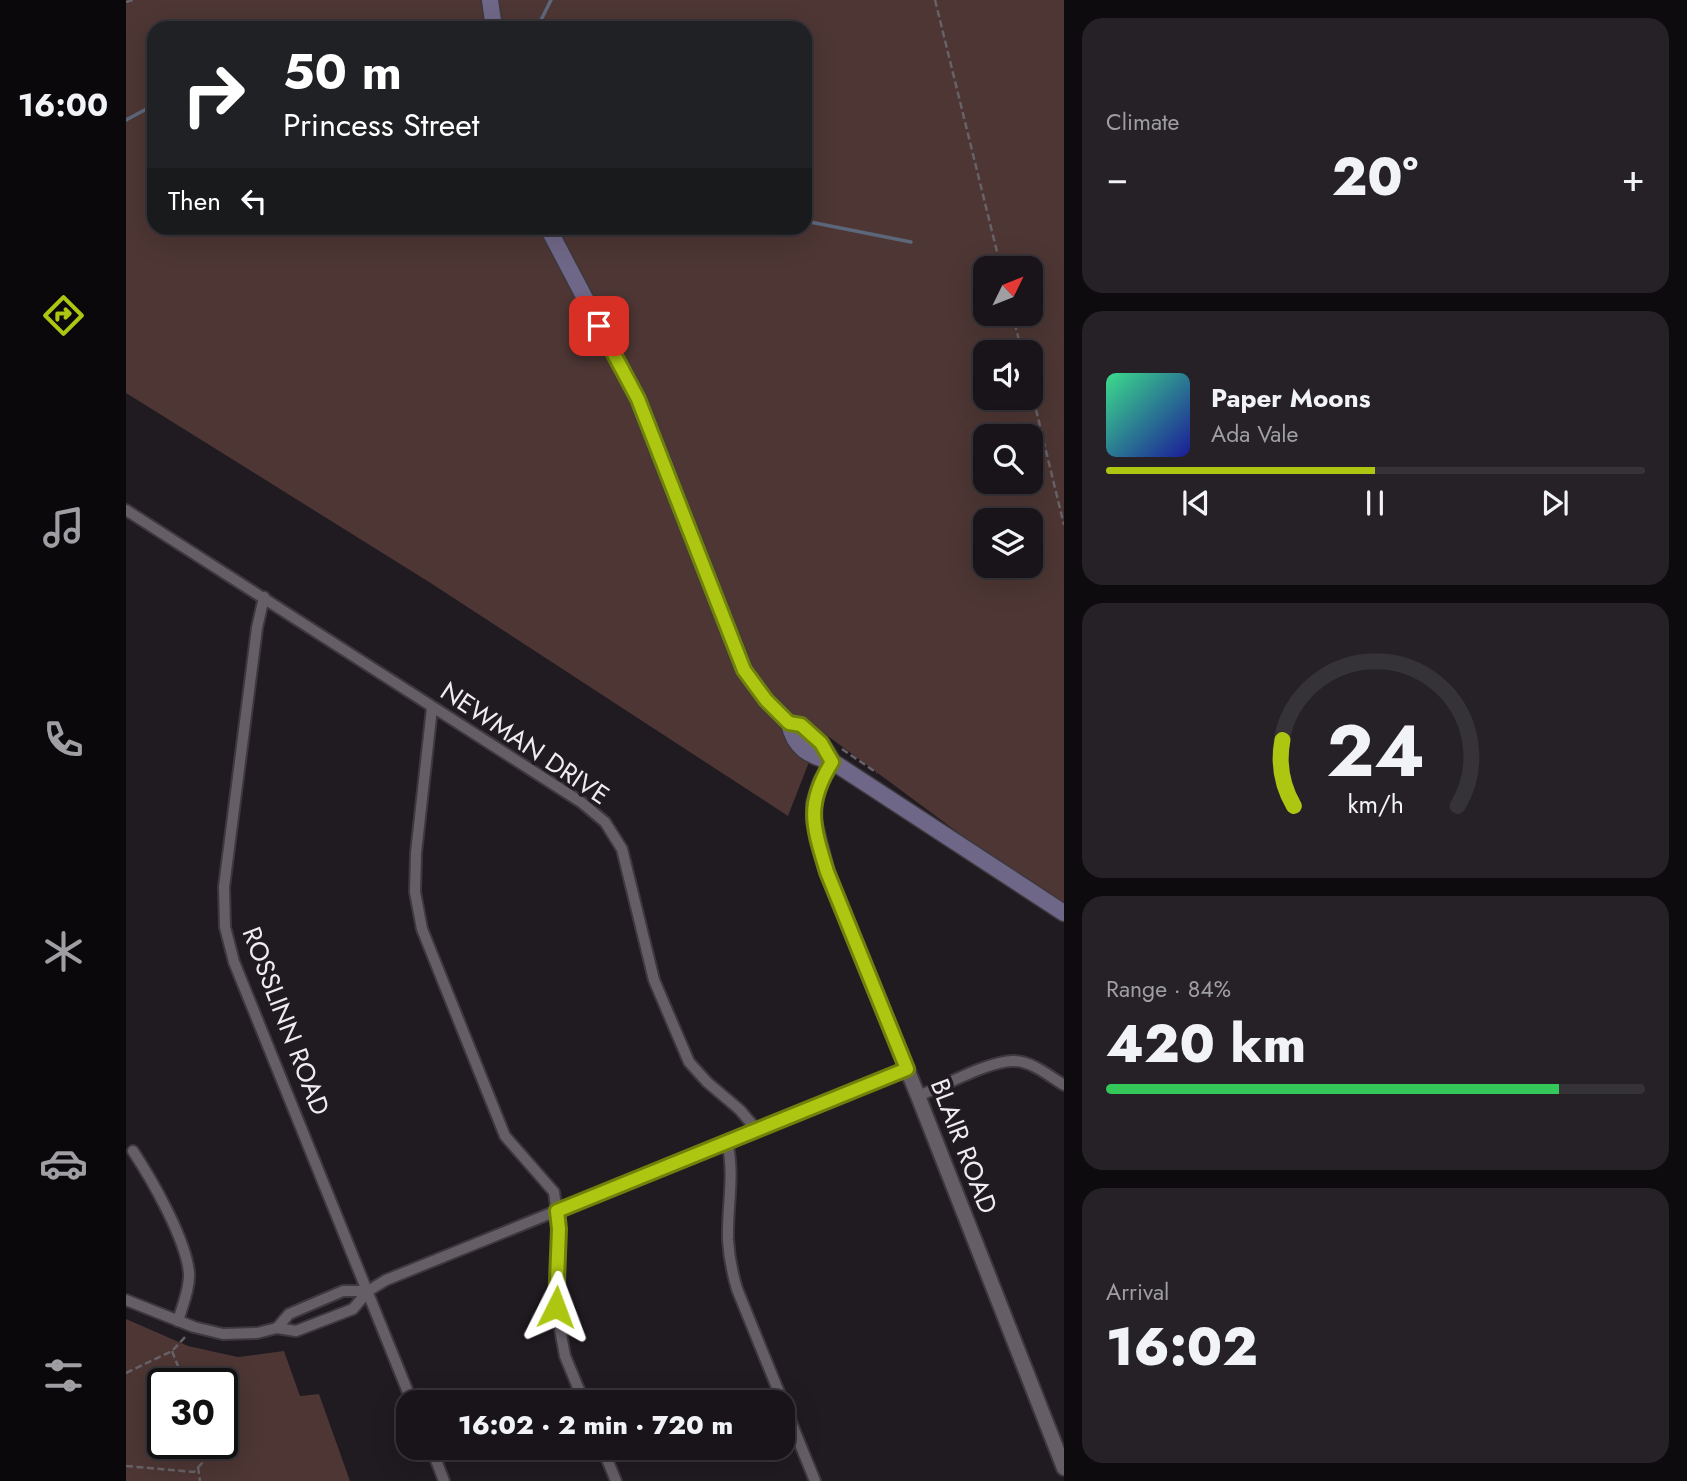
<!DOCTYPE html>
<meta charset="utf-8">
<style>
:root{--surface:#181419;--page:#252126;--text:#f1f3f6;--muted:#9f9ea2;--line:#363338;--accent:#acc611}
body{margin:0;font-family:Jost,sans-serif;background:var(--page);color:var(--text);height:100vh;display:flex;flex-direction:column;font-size:26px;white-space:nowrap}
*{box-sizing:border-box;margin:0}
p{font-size:23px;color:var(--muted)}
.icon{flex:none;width:38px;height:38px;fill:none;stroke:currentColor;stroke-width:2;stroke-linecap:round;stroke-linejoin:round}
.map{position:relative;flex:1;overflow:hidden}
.side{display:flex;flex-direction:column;gap:18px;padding:18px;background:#0d0b0e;width:623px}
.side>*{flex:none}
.top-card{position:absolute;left:21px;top:21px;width:665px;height:214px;border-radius:21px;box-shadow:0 7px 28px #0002,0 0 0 2px var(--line);background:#202124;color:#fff;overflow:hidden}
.needle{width:46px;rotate:47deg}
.fabs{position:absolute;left:847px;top:256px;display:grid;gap:14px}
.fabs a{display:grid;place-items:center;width:70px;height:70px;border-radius:14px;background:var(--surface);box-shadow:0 7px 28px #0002,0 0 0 2px var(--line);font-size:35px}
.speed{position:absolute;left:21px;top:1368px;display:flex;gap:14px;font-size:35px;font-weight:700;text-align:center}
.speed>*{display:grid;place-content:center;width:91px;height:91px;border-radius:50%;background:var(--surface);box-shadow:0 7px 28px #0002,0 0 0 2px var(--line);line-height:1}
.speed .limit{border:4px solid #111;border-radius:10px;background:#fff;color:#111}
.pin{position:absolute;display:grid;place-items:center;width:60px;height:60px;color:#fff;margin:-30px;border-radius:14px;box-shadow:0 4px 10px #0006}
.me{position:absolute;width:77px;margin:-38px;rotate:3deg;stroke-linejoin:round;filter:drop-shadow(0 0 5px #0008)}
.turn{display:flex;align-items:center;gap:24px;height:147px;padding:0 21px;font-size:32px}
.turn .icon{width:91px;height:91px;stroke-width:2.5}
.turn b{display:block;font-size:49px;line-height:60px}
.then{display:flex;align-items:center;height:66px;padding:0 21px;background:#0003;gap:14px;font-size:26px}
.big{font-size:52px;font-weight:800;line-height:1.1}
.side .widget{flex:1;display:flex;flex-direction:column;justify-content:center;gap:10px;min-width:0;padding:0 24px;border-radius:21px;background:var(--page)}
.side .dial{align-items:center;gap:0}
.dial svg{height:182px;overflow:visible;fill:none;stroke:var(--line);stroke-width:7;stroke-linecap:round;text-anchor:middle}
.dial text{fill:var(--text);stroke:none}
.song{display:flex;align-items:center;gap:21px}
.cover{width:84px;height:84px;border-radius:10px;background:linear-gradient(135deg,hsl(150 70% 55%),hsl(240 70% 35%))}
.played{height:7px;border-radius:4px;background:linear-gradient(90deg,var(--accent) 50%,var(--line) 50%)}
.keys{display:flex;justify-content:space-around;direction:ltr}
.heat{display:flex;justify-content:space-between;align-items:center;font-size:38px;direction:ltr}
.charge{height:10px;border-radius:5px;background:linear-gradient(90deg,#34c759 84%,var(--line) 0)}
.trip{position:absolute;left:270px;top:1390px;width:399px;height:70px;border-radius:21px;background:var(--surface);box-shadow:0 7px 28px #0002,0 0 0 2px var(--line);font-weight:800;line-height:70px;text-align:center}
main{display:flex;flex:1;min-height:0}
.tabs{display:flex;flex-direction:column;width:126px;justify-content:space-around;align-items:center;background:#0a080a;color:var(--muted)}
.tabs .icon{width:49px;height:49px}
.tabs .selected{color:var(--accent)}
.tabs b{font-size:32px;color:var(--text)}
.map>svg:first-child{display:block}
</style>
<main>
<nav class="tabs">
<b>16:00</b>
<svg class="icon selected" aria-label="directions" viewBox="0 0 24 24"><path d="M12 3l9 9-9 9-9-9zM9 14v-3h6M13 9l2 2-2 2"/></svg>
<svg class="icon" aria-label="music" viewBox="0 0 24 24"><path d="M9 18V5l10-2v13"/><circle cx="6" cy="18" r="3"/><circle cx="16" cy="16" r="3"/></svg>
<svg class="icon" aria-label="phone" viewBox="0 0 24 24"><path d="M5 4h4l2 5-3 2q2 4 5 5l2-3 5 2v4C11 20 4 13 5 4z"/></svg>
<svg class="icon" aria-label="climate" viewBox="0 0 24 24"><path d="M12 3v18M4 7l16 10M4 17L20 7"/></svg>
<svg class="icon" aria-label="car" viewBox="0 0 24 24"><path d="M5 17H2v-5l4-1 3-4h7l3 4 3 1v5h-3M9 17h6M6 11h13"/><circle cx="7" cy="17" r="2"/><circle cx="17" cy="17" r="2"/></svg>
<svg class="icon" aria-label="filters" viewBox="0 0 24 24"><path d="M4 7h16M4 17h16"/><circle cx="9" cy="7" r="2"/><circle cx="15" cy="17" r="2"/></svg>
</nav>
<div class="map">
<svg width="938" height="1481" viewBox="0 0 938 1481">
<rect width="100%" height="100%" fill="#201a21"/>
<g fill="#4d3634" fill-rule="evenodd">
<path d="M0 0H938V911L695 731 662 816 303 582 0 393ZM28 28H679V228H28ZM859 268H905V313H859ZM859 352H905V397H859ZM859 436H905V481H859ZM859 520H905V565H859Z"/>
<path d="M0 1319 62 1346 112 1357 158 1351 174 1396 193 1394 224 1481H0ZM37 1384H96V1444H37Z"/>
</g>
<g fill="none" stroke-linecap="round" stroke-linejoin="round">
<g stroke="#5c677a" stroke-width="3.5">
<path d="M411 28 425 0"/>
<path d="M0 120 28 105"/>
<path d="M679 221 785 242"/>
</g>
<g stroke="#3c383d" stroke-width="14">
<g id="minor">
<path d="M0 510 455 802 479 822 496 849 528 980 563 1062 581 1082 614 1110 630 1129"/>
<path d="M138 597 131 628 98 887 99 927 108 962 286 1402"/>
<path d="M306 708 290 853 289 892 296 929 379 1136 428 1192 433 1229 430 1307 439 1356 458 1402"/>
<path d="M792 1096C816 1087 866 1059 889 1061 907 1062 923 1076 938 1085"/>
<path d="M601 1141C609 1175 601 1206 602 1240 603 1257 606 1272 611 1289L689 1481"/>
<path d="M7 1151C26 1180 60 1239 63 1273 64 1288 56 1307 52 1321"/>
<path d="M0 1300 68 1327 97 1334 131 1333 151 1328 170 1331 227 1309 242 1291 260 1280 781 1069"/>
<path d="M151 1328 163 1314 217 1291H242"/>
<path d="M305 1447 318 1481"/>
<path d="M476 1447 490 1481"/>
</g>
</g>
<g stroke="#3c383d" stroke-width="18">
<path id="tertiary" d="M707 762 695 781 688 803V821L701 872 792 1096 938 1468"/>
</g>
<g stroke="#3c383d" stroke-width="19">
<g id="secondary">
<path d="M364 0 368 28"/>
<path d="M422 228 512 399 618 670 640 700 663 723 675 725 695 743 707 762"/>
<path d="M663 723C668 748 683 756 707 762L938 913"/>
</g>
</g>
<g stroke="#676168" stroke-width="2.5" stroke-dasharray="7 3.5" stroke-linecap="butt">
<path d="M809 0 875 268"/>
<path d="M0 2 7 0"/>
<path d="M886 313 896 352"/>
<path d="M905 389 938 525"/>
<path d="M716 749 751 773"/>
<path d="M46 1351 59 1384"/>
<path d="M0 1373 46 1351 61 1335"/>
<path d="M0 1466 68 1472 76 1463 73 1444"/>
<path d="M72 1467 74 1481"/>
</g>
<use href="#minor" stroke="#655e67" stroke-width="10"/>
<use href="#tertiary" stroke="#655e67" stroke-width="14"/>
<use href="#secondary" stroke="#6f6787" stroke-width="16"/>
</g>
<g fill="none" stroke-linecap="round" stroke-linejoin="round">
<g stroke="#70810b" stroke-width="18">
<path id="route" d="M430 1307 433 1229 431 1211 781 1069 701 872C687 826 679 805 706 762L695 743 675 725 663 723 640 700 618 670 512 399 473 326"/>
</g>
<use href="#route" stroke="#acc611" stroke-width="12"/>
</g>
<g text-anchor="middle" stroke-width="7" stroke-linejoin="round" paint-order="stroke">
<g font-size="26" fill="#efebf0" stroke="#201a21">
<text transform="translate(399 743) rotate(34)" y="9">NEWMAN DRIVE</text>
<text transform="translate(160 1021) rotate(69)" y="9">ROSSLINN ROAD</text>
<text transform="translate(838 1146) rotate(69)" y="9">BLAIR ROAD</text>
</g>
</g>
</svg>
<div class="fabs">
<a><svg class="needle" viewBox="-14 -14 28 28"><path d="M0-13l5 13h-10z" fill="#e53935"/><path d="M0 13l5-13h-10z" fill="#9f9ea2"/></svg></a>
<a><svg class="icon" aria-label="sound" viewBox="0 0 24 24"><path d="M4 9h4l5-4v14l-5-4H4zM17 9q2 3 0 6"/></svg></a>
<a><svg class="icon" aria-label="search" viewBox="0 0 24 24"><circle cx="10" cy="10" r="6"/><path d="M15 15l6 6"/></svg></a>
<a><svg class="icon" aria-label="layers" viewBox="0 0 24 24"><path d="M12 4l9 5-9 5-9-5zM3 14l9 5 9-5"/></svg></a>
</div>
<div class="speed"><div class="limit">30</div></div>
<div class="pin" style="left:473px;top:326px;background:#d93025"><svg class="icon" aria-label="arrive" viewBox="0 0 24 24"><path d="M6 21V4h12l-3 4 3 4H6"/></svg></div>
<svg class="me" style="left:430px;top:1307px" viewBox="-20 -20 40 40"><path d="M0-17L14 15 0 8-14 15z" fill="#acc611" stroke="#fff" stroke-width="4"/></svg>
<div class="trip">16:02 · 2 min · 720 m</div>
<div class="top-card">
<div class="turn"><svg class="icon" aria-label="right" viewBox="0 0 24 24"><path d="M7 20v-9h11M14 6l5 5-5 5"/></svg><div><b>50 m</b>Princess Street</div></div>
<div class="then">Then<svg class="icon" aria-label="left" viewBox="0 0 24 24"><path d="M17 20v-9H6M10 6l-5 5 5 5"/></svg></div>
</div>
</div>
<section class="side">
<div class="widget"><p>Climate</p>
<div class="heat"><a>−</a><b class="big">20°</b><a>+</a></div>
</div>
<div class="widget">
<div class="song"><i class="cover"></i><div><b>Paper Moons</b><p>Ada Vale</p></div></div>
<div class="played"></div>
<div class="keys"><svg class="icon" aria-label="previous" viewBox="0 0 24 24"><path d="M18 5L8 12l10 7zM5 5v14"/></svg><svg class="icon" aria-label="pause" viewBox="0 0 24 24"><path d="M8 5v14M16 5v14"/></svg><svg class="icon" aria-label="next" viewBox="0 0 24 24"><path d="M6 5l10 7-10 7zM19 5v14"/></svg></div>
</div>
<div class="widget dial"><svg viewBox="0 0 100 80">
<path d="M14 69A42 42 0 1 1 86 69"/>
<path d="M14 69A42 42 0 0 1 9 40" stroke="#acc611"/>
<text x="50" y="56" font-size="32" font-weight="700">24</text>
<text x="50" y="72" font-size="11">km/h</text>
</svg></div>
<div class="widget"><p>Range · 84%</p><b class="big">420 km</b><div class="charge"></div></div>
<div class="widget"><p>Arrival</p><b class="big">16:02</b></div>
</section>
</main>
